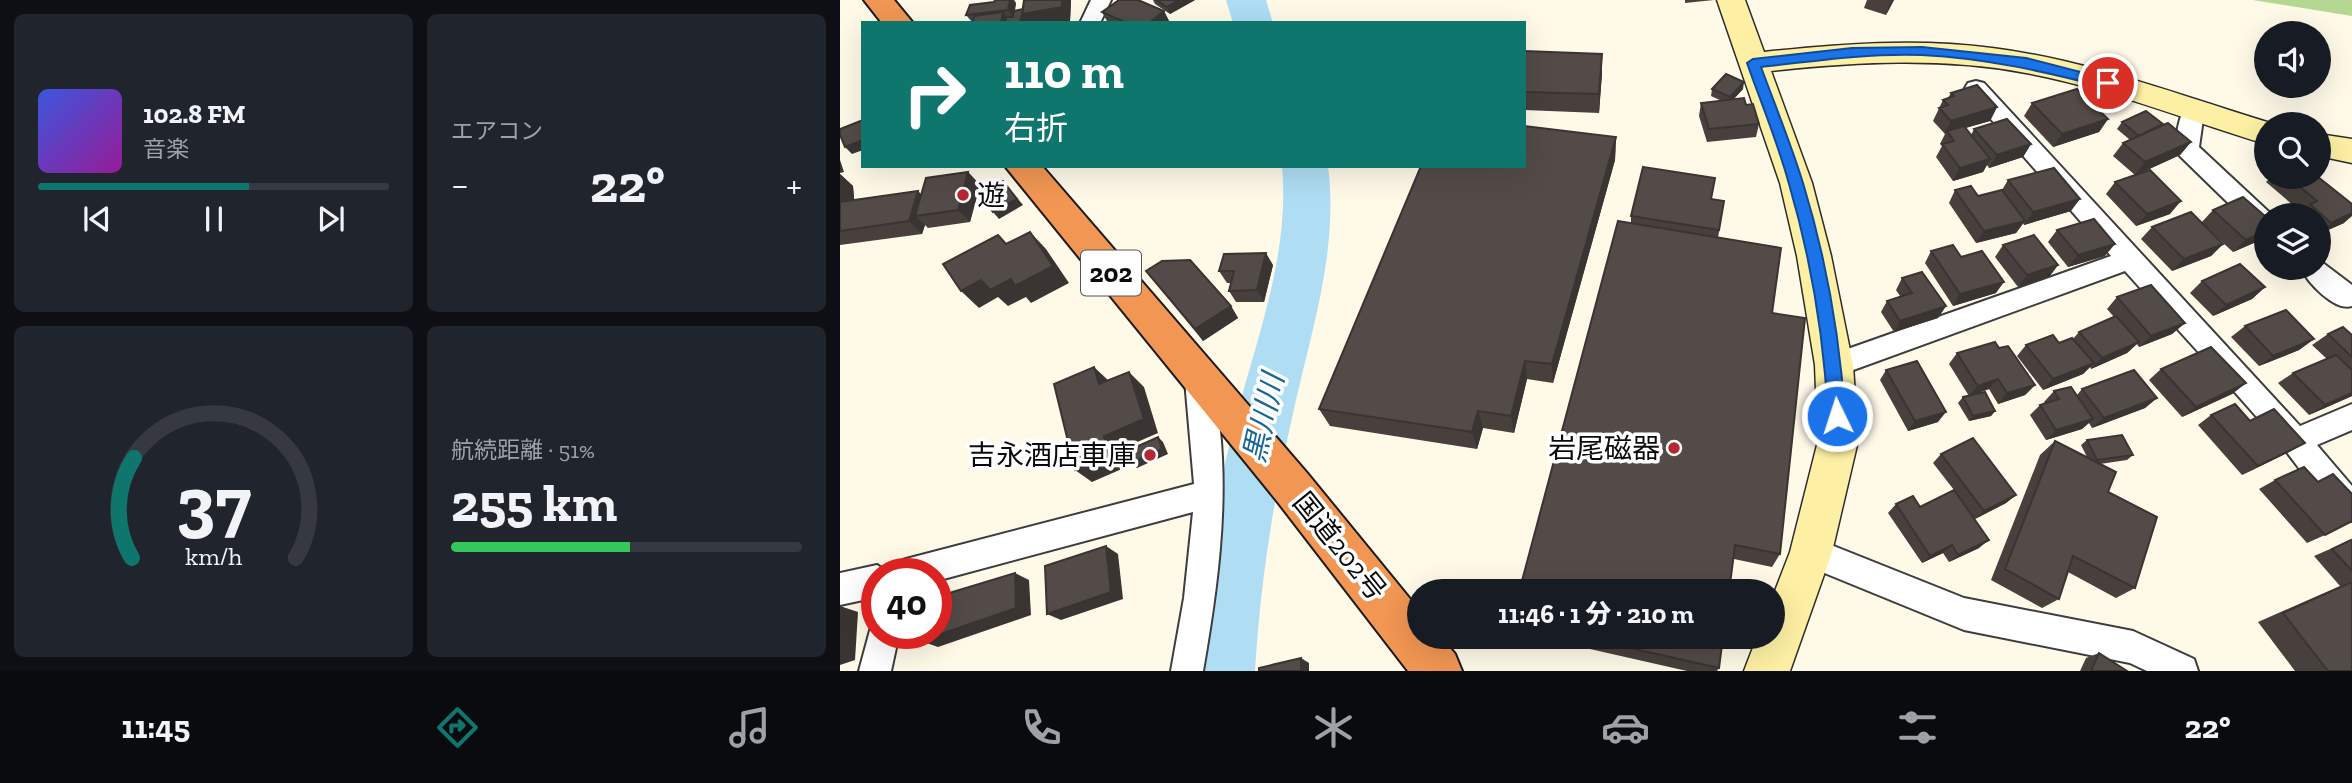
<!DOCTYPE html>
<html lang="ja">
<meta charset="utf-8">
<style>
:root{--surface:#171b24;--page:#20242c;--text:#f1f3f6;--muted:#9ea1a6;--line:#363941;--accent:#0f766e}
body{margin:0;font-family:"Zilla Slab","Noto Sans JP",serif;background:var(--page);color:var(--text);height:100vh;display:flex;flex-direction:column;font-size:26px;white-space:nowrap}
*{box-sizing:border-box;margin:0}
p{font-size:23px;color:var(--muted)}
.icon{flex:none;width:38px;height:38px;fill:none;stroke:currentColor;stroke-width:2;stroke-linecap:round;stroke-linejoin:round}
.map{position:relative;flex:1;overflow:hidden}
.details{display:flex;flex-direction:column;gap:14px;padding:14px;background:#0d0f14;width:840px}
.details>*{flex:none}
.hud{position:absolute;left:21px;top:21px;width:665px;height:147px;border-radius:0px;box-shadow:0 7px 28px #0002;background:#0f766e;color:#fff;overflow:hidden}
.controls{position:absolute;left:1414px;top:21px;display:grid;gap:14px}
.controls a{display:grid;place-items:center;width:77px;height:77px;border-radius:50%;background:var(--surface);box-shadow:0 7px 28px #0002;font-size:35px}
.speed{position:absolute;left:21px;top:558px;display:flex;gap:14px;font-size:35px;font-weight:700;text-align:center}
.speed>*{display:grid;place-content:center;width:91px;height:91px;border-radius:50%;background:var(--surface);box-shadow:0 7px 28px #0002;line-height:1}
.speed .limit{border:10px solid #d22;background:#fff;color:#111}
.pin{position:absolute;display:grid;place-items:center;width:60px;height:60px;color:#fff;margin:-30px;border:4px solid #fff;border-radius:50%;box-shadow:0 2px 7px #0007}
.me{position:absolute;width:77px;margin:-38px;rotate:356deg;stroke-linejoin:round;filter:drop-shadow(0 0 5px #0008)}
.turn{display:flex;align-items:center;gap:24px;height:147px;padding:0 28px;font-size:32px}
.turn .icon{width:91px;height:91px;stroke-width:2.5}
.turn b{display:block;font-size:49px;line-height:60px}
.big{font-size:52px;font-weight:800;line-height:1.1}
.details .widget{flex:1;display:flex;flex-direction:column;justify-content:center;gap:10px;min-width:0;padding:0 24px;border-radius:10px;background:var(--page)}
.details .dial{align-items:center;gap:0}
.dial svg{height:182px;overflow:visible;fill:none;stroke:var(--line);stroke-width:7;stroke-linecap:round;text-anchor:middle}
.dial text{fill:var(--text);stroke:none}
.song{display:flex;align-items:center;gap:21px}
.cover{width:84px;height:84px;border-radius:10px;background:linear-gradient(135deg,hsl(230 70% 55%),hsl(300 70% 35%))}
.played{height:7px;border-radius:4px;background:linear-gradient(90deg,var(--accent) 60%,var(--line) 60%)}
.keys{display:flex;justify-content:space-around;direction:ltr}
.heat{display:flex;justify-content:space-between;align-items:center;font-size:38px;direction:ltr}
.charge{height:10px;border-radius:5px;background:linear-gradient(90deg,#34c759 51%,var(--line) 0)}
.details .tiles{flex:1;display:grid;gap:14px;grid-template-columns:repeat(2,1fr)}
.trip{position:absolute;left:567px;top:579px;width:378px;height:70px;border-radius:35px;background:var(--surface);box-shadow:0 7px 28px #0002;font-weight:800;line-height:70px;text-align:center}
.dock{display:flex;height:112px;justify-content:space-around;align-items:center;background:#090b0e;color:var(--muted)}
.dock .icon{width:49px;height:49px}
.dock .selected{color:var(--accent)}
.dock b{font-size:32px;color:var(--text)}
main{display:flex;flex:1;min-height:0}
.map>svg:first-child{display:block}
</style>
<main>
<section class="details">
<div class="tiles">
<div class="widget">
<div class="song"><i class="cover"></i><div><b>102.8 FM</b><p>音楽</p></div></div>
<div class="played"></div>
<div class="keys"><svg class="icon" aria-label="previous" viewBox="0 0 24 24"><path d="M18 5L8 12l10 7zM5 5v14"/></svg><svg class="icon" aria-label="pause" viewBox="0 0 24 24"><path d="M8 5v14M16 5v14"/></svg><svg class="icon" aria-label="next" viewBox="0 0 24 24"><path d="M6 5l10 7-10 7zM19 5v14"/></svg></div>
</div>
<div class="widget"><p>エアコン</p>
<div class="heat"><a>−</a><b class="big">22°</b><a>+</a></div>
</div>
<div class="widget dial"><svg viewBox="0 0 100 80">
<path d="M14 69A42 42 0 1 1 86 69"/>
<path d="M14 69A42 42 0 0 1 15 25" stroke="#0f766e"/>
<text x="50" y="56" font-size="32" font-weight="700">37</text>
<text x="50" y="72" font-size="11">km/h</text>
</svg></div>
<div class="widget"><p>航続距離 · 51%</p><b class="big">255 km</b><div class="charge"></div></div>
</div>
</section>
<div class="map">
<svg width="1512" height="671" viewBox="0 0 1512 671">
<rect width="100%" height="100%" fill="#fff9e8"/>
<path fill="#b4d793" d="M1413 0H1512V16Z"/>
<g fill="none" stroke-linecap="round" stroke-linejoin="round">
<g fill="#aeddf4" fill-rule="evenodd">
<path d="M386 0H426L433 23H393Z"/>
<path d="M442 166H488C499 253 470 334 452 418 433 501 420 586 415 671H349C358 584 375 500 397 415 418 333 450 253 442 166Z"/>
</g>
<g stroke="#3d3d3d" stroke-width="4">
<g id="street">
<path d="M251 0H271L260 23H240Z"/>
<path d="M1136 81 1144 83 1460 426 1512 404V430L1477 445 1512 486V521C1484 510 1457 462 1436 439 1387 382 1335 327 1285 271L994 377 985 373 981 365 985 357 1271 256 1128 93 1125 88 1128 83Z"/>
<path d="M1353 104 1361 107 1364 112 1359 147 1432 215H1426V233L1417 231 1339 155C1333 144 1339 117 1345 107Z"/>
<path d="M1479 260 1512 285V306C1495 312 1467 282 1461 268H1479Z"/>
<path d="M359 368 369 372C377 389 378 411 380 430 388 511 377 591 363 671H331L344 598 353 512 96 581V574H51L55 563 66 559 354 484 345 380 349 372Z"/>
<path d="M971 537 1124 598 1293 631 1354 659 1358 671H1307L1290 663 1124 630 960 563 956 552 960 541Z"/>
<path d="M37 565 50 574H37V597L0 605V573Z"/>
<path d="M37 621V634H59L51 671H19L32 623Z"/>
</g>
</g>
<g stroke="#2c2c2c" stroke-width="3">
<g id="secondary">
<path d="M877 0H905L924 52C1000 44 1076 38 1152 48 1249 60 1341 96 1434 124H1426V144C1346 120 1268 88 1186 73 1101 57 1016 62 931 71L972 183 991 256 1013 365 1018 441 992 552 950 671H904L917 637H933V596L950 552 978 441 975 365 957 256 940 183Z"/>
<path d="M1479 134 1512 139V163L1479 156Z"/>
</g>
</g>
<g stroke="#1b1b1b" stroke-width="4">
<g id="highway">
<path d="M24 0H54L73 23H42Z"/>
<path d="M165 166H202L467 473 579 610V637H601L615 654 622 671H568L437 501Z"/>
</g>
</g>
<use href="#street" fill="#fff" fill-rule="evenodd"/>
<use href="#secondary" fill="#fdf0a4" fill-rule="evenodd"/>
<use href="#highway" fill="#f19653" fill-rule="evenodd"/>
</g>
<g fill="#47403d">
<path d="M313 0H355L330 14 315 4Z"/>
<path d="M845 0H874L845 3Z"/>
<path d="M1027 0H1054L1046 15 1024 8Z"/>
<path d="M231 1 230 21 221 23H188L187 21V23H133V22H132L126 15 176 3 175 11Z"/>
<path d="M324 11 330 23H268L262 12Z"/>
<path d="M684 51 762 73 759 113 684 110Z"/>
<path d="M872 89H903L893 100 906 105 919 124 916 137 867 142 859 116 861 103 882 101 871 96Z"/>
<path d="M1111 93 1157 107 1150 121 1125 128 1131 135 1134 129 1191 144 1183 157 1149 168 1147 165 1143 172 1113 181 1096 157 1102 146 1100 144 1105 134 1093 121 1103 100 1108 98Z"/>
<path d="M1192 103 1268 119 1259 132 1213 147 1184 116Z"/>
<path d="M1282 122 1322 126 1351 142 1340 155 1301 173 1330 214 1296 226 1266 194 1275 182 1295 175 1273 156 1283 143 1290 140 1277 129Z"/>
<path d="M776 137 775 160 713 383 687 379 674 433 643 428 637 449 490 426 479 409Z"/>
<path d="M128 172 140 185 130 222 88 228 85 225 82 234 0 245V174L13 186 14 200 78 191 81 195Z"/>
<path d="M1431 177H1478L1504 223 1479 234V215H1458L1461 212 1426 182Z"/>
<path d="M1168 180 1231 211 1184 225 1183 223 1176 233 1136 243 1109 203 1115 190 1138 196 1162 190Z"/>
<path d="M871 199 884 201 878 238 932 313 940 554 932 567 894 559 791 223V216Z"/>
<path d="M1373 210 1426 217V236L1423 239 1393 252 1368 229 1383 244 1371 256 1332 271 1301 239 1312 227 1361 223Z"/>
<path d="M1217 230 1265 256 1228 267 1208 242Z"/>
<path d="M1163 245 1218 265 1209 277 1178 287 1155 257Z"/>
<path d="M1091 251 1121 257 1156 293 1113 306 1085 263Z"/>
<path d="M433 265 424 302H396L389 291 391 283H387L379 271Z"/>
<path d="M306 271 391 306 398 318 363 341Z"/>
<path d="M1062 278 1106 306 1098 318 1054 332 1041 312 1047 301 1060 296 1056 290Z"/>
<path d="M1362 281 1425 287 1412 299 1373 316 1350 293Z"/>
<path d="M1277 297 1345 323 1332 334 1299 347 1297 344 1287 353 1251 369 1250 367 1243 374 1203 390 1177 356 1186 345 1219 343 1233 339 1239 332 1274 317 1267 309Z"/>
<path d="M1405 326 1474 339 1459 350 1419 366 1391 337Z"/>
<path d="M1488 334 1512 335V396L1469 415 1438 383 1453 373 1487 359 1472 345Z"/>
<path d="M1159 348 1195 385 1185 395 1158 404 1149 389 1130 396 1155 411 1151 416 1129 421 1118 403 1123 397 1129 396 1109 364 1117 353Z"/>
<path d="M1321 369 1406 383 1392 394 1342 417 1309 380Z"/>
<path d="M1046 370 1098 422 1068 431 1040 380Z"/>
<path d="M1242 389 1317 398 1305 408 1252 428 1249 423 1242 429 1206 440 1190 415 1200 405 1205 404 1204 402 1214 391 1237 395Z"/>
<path d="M1371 415 1410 421 1465 443 1449 452 1402 475 1358 425Z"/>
<path d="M1247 440 1293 455 1287 460 1260 464 1295 588 1276 598 1228 572 1219 599 1202 608 1151 580 1200 455 1215 441 1247 457 1241 445Z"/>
<path d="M1101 454 1176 495 1166 503 1135 519 1115 492 1139 548 1109 562 1103 553 1082 563 1048 513 1056 504 1080 507 1114 490 1093 463Z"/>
<path d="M1435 480 1478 482 1485 535 1467 543 1419 489Z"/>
<path d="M1511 540 1512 541V671H1455L1418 622 1500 586 1474 556Z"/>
<path d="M697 637H883L879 668 877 671H847Z"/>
<path d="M1259 653 1287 671H1240L1246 658Z"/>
</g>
<g fill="#3a3432">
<path d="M170 0H174L176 3 173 17 168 10Z"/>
<path d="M222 0H231V1L230 21 221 23H188L187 21V23H180L183 9Z"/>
<path d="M339 0H355L330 14 327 7Z"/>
<path d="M1051 0H1054L1046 15Z"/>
<path d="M324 11 330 23H309Z"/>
<path d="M163 12 168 19V23H161Z"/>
<path d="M762 54V73L759 113V94Z"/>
<path d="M904 82 903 89 889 104 890 97Z"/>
<path d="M1157 107 1150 121 1108 133 1107 131 1104 134 1111 121Z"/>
<path d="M1268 119 1259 132 1213 147 1222 134Z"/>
<path d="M776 137 775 160 713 383 712 364Z"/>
<path d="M23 140V150L12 154 5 147Z"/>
<path d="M1351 142 1340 155 1295 175 1305 162Z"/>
<path d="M1191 144 1183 157 1149 168 1157 155Z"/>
<path d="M1150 159 1143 172 1113 181 1120 168Z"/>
<path d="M0 160 4 172 0 173Z"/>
<path d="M128 172 140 185 130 222 118 210Z"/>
<path d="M0 174 13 186 15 209 0 214Z"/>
<path d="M163 181 183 205 159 219 153 212Z"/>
<path d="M78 191 91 204 75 216 85 225 82 234 69 221Z"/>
<path d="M1240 199 1231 211 1184 225 1193 212Z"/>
<path d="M1341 201 1330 214 1296 226 1307 214Z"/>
<path d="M1512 213V216L1504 223 1479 234 1491 223Z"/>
<path d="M1185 221 1176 233 1136 243 1144 231Z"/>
<path d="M1426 231V236L1423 239 1393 252 1406 240Z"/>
<path d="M190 232 206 249 229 283 191 303 186 297 168 306 158 297 139 308 121 291Z"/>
<path d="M1275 244 1265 256 1228 267 1238 255Z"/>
<path d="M1383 244 1371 256 1332 271 1344 259Z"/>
<path d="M426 253 433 265 424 302 417 290Z"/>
<path d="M1218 265 1209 277 1178 287 1187 275Z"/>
<path d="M1164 282 1156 293 1113 306 1120 294Z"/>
<path d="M1425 287 1412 299 1373 316 1386 305Z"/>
<path d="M391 306 398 318 363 341 355 329Z"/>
<path d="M1106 306 1098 318 1054 332 1060 321Z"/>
<path d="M1345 323 1332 334 1299 347 1311 336Z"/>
<path d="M1474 339 1459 350 1419 366 1433 356Z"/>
<path d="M1299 342 1287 353 1251 369 1262 358Z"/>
<path d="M685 361 687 379 674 433 671 416Z"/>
<path d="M1254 363 1243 374 1203 390 1213 379Z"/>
<path d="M254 367 270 382 259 384Z"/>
<path d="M289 372 304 387 318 433 279 450 284 468 252 482 235 470 264 436Z"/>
<path d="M1158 379 1149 389 1129 396 1138 386Z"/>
<path d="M1406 383 1392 394 1342 417 1356 407Z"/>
<path d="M1195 385 1185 395 1158 404 1167 393Z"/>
<path d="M1512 393V396L1469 415 1485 405Z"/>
<path d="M1317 398 1305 408 1252 428 1264 418Z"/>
<path d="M638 411 643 428 637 449 632 432Z"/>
<path d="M1155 411 1151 416 1129 421 1133 416Z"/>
<path d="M1106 412 1098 422 1068 431 1075 421Z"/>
<path d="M1253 419 1242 429 1206 440 1216 430Z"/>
<path d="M318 437 323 442 328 454 297 468 291 463Z"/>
<path d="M1465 443 1449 452 1402 475 1418 466Z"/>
<path d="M1176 495 1166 503 1135 519 1144 511Z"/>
<path d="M1149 540 1139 548 1109 562 1118 555Z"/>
<path d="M1112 545 1103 553 1082 563 1090 556Z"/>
<path d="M266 546 278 554 283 599 221 620 207 614Z"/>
<path d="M175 573 189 580 191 615 98 647 81 641Z"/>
<path d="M0 606 18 612 15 660 0 665Z"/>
<path d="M461 658 469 663V671H461Z"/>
</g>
<g fill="#534b47" stroke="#3a3432" stroke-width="2">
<path d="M155 0H170L168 10 126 15 130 5 154 2Z"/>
<path d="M184 0H222V7L182 14Z"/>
<path d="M279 0H298L324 11 309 23H287L262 12Z"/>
<path d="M316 0H339L327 7Z"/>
<path d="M183 9 180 23H165L166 17H173L174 11Z"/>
<path d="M163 12 161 23H133L134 16Z"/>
<path d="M684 51 762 54 759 94 684 92Z"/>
<path d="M886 74 904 82 890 97 872 89Z"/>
<path d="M1137 85 1157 107 1111 121 1099 108 1108 105 1103 100 1114 96 1111 93Z"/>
<path d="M1237 89 1268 119 1222 134 1192 103Z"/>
<path d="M904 98 906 105 913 104 919 124 869 129 861 103Z"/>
<path d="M1306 111 1323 124 1299 136 1282 122Z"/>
<path d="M1167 119 1191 144 1157 155 1134 129Z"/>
<path d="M23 120V140L5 147 0 135V129Z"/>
<path d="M1328 123 1351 142 1305 162 1283 143Z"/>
<path d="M684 126 776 137 712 364 685 361 671 416 638 411 632 432 479 409 581 166H684Z"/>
<path d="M1124 126 1150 159 1120 168 1102 144 1114 141 1107 131Z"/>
<path d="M803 167 875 178 871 199 884 201 879 230 791 216Z"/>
<path d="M1214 168 1240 199 1193 212 1168 180Z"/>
<path d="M1310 170 1341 201 1307 214 1275 182Z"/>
<path d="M128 172 118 210 75 216 86 178Z"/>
<path d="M1448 177H1478L1512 204V213L1491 223 1470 204 1477 201Z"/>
<path d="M163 181 177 199 153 212 139 194Z"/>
<path d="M1131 186 1138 196 1162 190 1185 221 1144 231 1115 190Z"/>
<path d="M78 191 69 221 0 231V202Z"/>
<path d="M1403 197 1426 217V231L1406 240 1373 210Z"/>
<path d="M1351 212 1383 244 1344 259 1312 227Z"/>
<path d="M1254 219 1275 244 1238 255 1217 230Z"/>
<path d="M778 221 941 248 932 313 965 318 940 554 895 545 889 592H679Z"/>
<path d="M190 232 213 266 175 286 171 279 150 290 141 280 121 291 103 264 158 235 166 244Z"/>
<path d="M1194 235 1218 265 1187 275 1163 245Z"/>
<path d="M1113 245 1121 257 1142 251 1164 282 1120 294 1091 251Z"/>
<path d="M426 253 417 290 389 291 394 271H379L384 254Z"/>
<path d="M350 260 391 306 355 329 306 271 322 261Z"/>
<path d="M1400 264 1425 287 1386 305 1362 281Z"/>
<path d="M1082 272 1106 306 1060 321 1047 301 1072 293 1062 278Z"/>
<path d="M1311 285 1345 323 1311 336 1277 297Z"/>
<path d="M1446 310 1474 339 1433 356 1405 326Z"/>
<path d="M1276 316 1299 342 1262 358 1239 332Z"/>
<path d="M1503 327 1512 335V357L1488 334Z"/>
<path d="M1213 335 1219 343 1232 338 1254 363 1213 379 1186 345Z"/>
<path d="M1155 342 1159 348 1168 346 1195 385 1167 393 1158 379 1138 386 1117 353Z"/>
<path d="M1371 347 1406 383 1356 407 1321 369Z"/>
<path d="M1496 355 1512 370V393L1485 405 1453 373Z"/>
<path d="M1077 361 1106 412 1075 421 1046 370Z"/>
<path d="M254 367 259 384 289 372 304 419 264 436 269 455 235 470 214 384Z"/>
<path d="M1294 370 1317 398 1264 418 1242 389Z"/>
<path d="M1231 387 1253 419 1216 430 1200 405 1219 399 1214 391Z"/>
<path d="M1145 392 1155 411 1133 416 1123 397Z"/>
<path d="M1395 404 1410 421 1434 409 1465 443 1418 466 1371 415Z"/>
<path d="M1282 435 1293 455 1257 460 1247 440Z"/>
<path d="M318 437 322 449 291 463 287 451Z"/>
<path d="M1133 438 1176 495 1144 511 1101 454Z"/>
<path d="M1215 441 1276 472 1268 492 1317 517 1295 588 1233 556 1219 599 1165 569Z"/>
<path d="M1464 467 1478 482 1493 474 1512 494V521L1485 535 1435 480Z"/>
<path d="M1114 490 1149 540 1118 555 1112 545 1090 556 1056 504 1073 496 1080 507Z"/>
<path d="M1511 540 1512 541V571L1492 549Z"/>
<path d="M266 546 271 592 207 614 205 566Z"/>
<path d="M175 573 176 608 81 641V634H96V597Z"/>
<path d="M1512 582V671H1488L1443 613Z"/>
<path d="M741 637H883L879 668Z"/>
<path d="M1259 653 1287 671H1251Z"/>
<path d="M461 658V671H419V668Z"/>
</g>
<path fill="#1a73e8" stroke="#114b97" stroke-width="2" d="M1082 47 1186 58 1272 80 1274 83 1268 88C1207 72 1145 58 1082 55 1028 53 974 61 921 67 935 105 951 144 963 183 986 258 1000 338 1005 416L997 423 988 416C984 338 971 259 949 184 938 143 921 103 907 63L913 59 1012 48Z"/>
<g fill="#b62733" stroke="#fff" stroke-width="2.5">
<circle cx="123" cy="195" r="7"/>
<circle cx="834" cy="448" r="7"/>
<circle cx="310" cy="455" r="7"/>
</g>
<g text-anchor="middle" stroke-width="7" stroke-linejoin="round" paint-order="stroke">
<rect fill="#fff" stroke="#545454" stroke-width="2" x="241" y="250.5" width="60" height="45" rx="5"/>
<g font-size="26" font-weight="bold" fill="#0a0a0a">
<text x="271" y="282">202</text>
</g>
<g font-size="28" fill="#0a0a0a" stroke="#fff" text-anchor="end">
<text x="137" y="205" text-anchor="start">遊</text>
<text x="820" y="458">岩尾磁器</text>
<text x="296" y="465">吉永酒店車庫</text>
</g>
<g font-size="28" fill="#0a0a0a" stroke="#fff">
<text transform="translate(500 546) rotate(51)" y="10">国道202号</text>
</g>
<g font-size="30" font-style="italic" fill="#186598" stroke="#fff">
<text transform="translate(424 418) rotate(-77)" y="10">黒川川</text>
</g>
</g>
</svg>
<div class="controls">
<a><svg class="icon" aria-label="sound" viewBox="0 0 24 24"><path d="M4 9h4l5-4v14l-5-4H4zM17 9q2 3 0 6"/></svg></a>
<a><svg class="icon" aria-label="search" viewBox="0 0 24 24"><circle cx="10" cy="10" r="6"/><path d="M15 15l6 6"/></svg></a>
<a><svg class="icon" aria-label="layers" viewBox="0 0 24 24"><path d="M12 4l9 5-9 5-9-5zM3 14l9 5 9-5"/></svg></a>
</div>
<div class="speed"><div class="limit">40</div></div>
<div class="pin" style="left:1268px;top:83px;background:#d93025"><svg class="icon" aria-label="arrive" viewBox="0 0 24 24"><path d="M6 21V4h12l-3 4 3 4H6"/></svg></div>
<svg class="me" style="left:997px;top:416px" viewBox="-20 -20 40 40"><circle r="17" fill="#1a73e8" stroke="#fff" stroke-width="3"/><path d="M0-11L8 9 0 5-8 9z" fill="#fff"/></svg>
<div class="trip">11:46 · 1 分 · 210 m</div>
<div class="hud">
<div class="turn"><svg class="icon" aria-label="right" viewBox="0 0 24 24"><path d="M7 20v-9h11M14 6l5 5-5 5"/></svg><div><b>110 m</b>右折</div></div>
</div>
</div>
</main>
<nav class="dock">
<b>11:45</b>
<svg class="icon selected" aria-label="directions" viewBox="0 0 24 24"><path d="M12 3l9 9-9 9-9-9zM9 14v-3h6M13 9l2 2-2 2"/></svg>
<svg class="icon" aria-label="music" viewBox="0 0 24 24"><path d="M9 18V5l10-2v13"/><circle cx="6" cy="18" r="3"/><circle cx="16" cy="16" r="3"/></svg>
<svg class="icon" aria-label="phone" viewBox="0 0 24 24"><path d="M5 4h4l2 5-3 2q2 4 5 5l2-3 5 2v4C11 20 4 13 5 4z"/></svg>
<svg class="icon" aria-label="climate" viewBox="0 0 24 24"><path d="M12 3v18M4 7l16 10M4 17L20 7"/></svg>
<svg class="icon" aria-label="car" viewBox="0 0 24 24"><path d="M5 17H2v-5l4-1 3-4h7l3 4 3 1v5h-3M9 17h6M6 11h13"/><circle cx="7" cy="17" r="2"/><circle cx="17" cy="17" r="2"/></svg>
<svg class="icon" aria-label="filters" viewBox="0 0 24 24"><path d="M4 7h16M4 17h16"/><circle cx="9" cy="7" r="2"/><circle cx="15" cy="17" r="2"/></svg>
<b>22°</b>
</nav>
